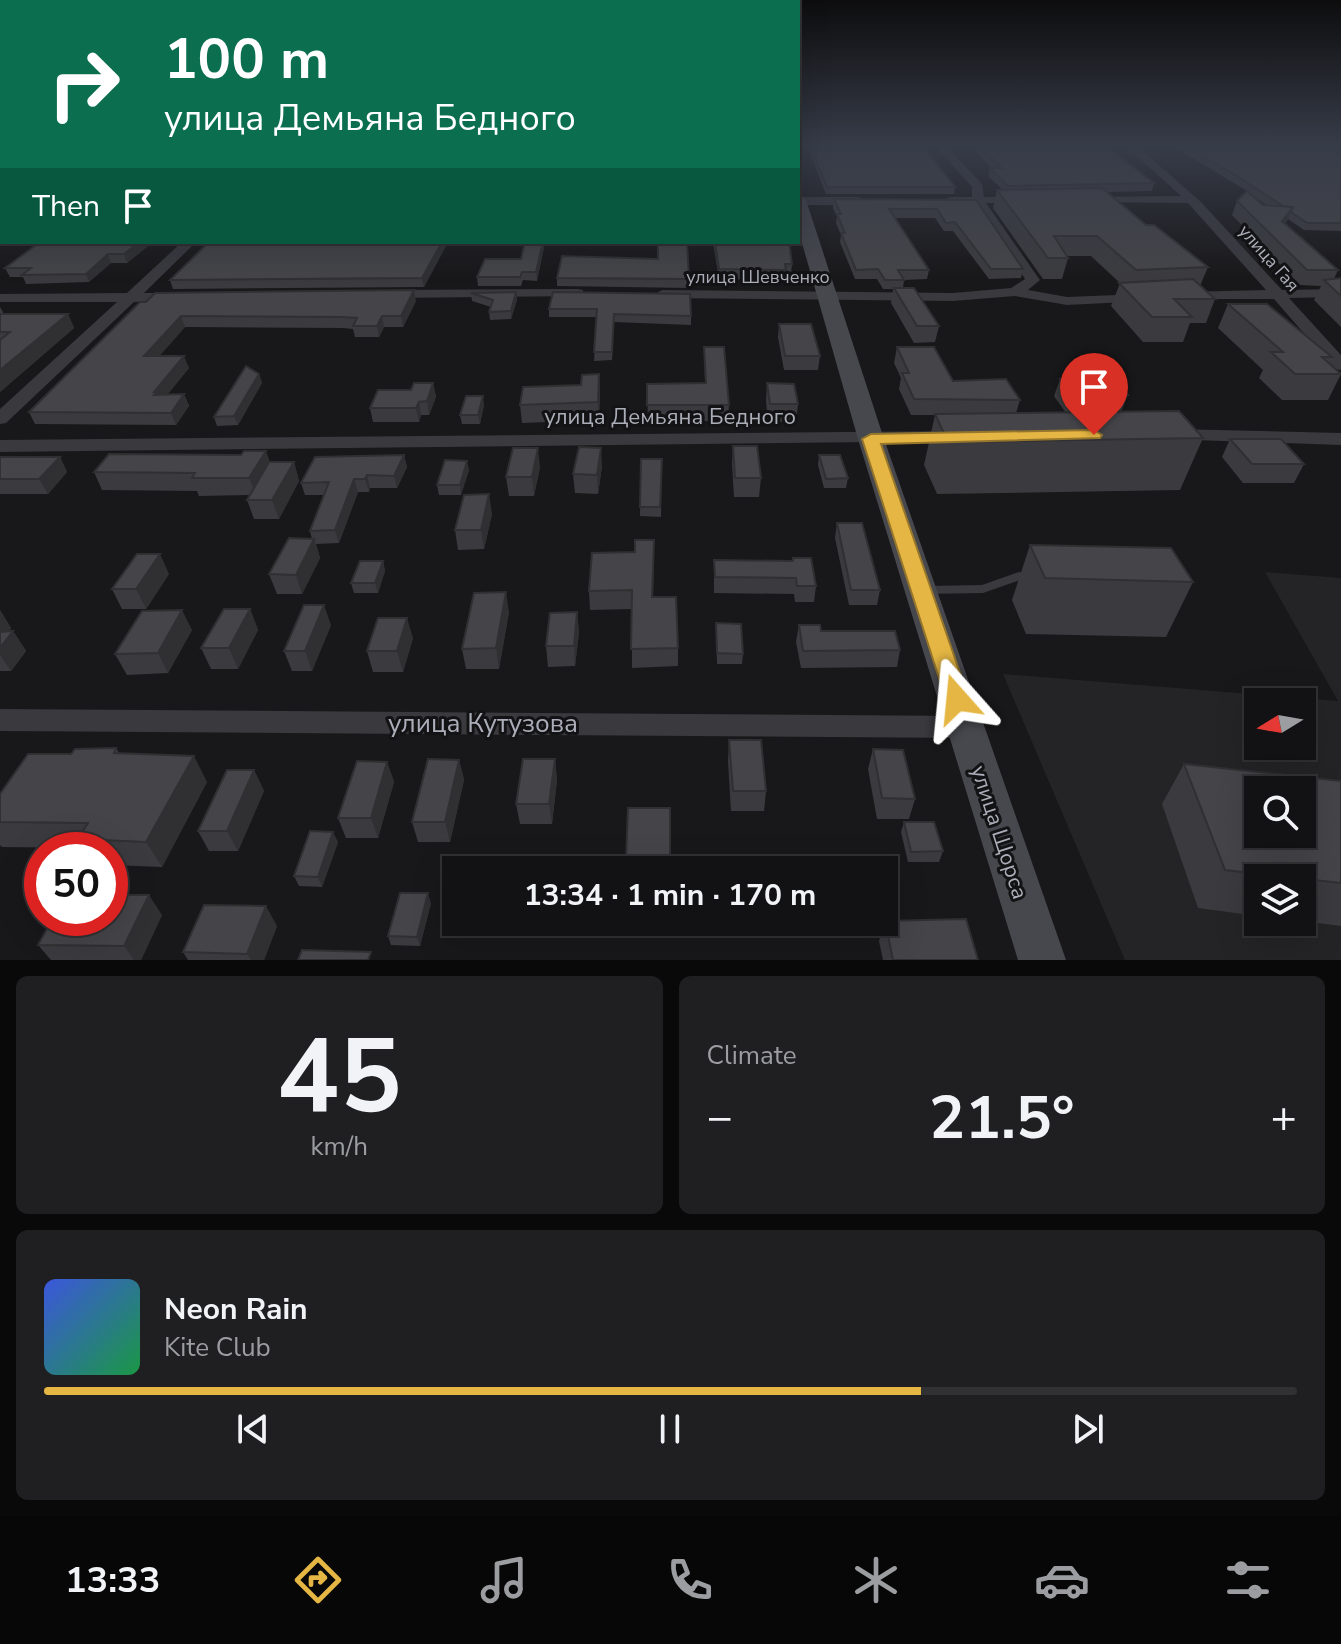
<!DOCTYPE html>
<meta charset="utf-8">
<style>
:root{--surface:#121113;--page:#1f1f21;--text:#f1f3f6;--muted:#9c9da0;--line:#313133;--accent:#e5b643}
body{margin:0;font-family:"Nunito Sans",sans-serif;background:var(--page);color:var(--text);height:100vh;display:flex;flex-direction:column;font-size:30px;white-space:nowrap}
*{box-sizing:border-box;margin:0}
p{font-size:26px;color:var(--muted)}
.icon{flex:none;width:44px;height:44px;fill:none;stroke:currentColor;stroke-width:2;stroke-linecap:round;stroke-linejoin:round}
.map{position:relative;height:960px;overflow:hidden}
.sheet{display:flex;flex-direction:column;gap:16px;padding:16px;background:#0a090a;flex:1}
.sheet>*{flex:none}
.banner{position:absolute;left:0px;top:0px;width:800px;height:244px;box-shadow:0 8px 32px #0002,0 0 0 2px var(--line);background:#0b6e4f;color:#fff;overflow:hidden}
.needle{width:52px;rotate:259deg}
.buttons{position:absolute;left:1244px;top:688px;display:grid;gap:16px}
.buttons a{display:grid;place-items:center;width:72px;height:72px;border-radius:0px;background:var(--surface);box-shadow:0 8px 32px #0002,0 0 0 2px var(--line);font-size:40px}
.speed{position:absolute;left:24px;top:832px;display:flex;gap:16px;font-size:40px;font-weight:700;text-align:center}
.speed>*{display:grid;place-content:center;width:104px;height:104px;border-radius:50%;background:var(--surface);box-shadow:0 8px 32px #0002,0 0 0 2px var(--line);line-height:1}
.speed .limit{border:12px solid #d22;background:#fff;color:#111}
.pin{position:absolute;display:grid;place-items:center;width:68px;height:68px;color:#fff;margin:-82px -34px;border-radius:50% 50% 50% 0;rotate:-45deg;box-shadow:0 0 8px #0007}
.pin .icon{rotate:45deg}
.me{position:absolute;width:88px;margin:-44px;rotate:342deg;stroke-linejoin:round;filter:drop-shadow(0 0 6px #0008)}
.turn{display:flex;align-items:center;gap:28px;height:168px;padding:0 32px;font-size:36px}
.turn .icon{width:104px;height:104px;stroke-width:2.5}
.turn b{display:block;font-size:56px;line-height:68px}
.then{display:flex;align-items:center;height:76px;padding:0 32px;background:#0003;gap:16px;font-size:30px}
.big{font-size:60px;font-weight:700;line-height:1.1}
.sheet .tile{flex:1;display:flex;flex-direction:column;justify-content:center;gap:12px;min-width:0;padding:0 28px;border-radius:12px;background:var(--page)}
.sheet .dial{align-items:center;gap:0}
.dial b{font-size:104px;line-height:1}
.song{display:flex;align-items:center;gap:24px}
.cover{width:96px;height:96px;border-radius:12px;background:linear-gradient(135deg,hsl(230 70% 55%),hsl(140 70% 35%))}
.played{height:8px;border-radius:4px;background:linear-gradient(90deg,var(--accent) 70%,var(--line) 70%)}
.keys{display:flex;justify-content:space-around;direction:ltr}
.heat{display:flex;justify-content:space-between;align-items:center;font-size:44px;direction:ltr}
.sheet .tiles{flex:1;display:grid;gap:16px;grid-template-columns:1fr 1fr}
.tile:last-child{grid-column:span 2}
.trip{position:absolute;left:442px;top:856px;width:456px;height:80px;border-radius:0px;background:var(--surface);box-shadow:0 8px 32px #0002,0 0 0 2px var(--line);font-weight:700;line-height:80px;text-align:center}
.tab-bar{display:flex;height:128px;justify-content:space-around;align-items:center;background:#070708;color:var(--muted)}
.tab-bar .icon{width:56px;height:56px}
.tab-bar .current{color:var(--accent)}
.tab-bar b{font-size:36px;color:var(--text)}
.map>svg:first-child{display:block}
</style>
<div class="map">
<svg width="1341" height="960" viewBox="0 0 1341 960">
<rect width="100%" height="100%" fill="#181719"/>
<path fill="#242426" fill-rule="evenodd" d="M1265 572 1341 578V960H1125L1003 674 1338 701ZM1258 702H1302V746H1258ZM1258 790H1302V834H1258ZM1258 878H1302V922H1258Z"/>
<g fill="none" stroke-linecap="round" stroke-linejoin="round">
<path fill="#39393e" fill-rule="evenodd" d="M1019 572 1036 573 1038 576 1036 579 1020 580 983 593 926 594 922 593 920 590 922 587 926 586 982 585Z"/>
<g fill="#39393e" fill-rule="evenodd">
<path d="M935 146H946L982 184 984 197H1022L1028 200 1022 203H986L1040 280 1028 290 1067 297 1141 294 1148 298 1146 301 1067 305 1015 296 953 301 662 298 655 294 662 290 953 293 1011 288 1025 279 975 203H950L944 200 950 197H972V187Z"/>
<path d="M1126 146H1137L1201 202 1282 290 1341 289V297L1289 298 1341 355V370L1335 369 1274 299H1180L1178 296 1185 292 1266 290 1188 203 1086 202 1084 200 1090 197 1181 196Z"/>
<path d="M798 197H858L864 201 858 205H798Z"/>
<path d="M182 242H196L144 293H178L183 294V300L134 302 6 423 0 424V409L117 302H0V294L127 293Z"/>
<path d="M578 289 583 290V296L390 298 383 294 390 290Z"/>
<path d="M1173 429 1341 433V445L1166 439 1164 435 1166 431Z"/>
<path d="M957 431 964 433 966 437 964 441 0 452V440Z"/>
<path d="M0 709 966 716 976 719 980 727 976 735 966 738 0 731Z"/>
</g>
<path fill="#47484e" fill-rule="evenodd" d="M798 195 806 200 884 439 1066 960H1018L858 439 798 229Z"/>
</g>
<g fill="#3b3b3f" fill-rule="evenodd">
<path d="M807 146H923L955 187 954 194H826Z"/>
<path d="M970 146H1106L1154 183 1152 191 1107 192 1146 225 1208 267 1200 286 1215 299 1206 323H1190L1183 342H1143L1111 306 1120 283 1091 256H1067L1068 258 1062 279H1043L993 208 997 190 1002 189 988 176 990 168H992Z"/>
<path d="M1173 146H1323L1341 155V231L1304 230 1288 219 1285 224 1338 270 1334 279 1341 278V327L1314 300 1321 286 1300 285 1232 215 1237 201 1247 191ZM1249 193 1268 206 1263 205Z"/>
<path d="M1330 146H1341V152Z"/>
<path d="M834 199 976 200 1023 269 1021 278 989 279 953 231H944L935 218H895L929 270 927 279 904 280 903 288 939 326 935 342 914 343 891 303 893 289H883L877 279H855L840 242 841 235 836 223 837 217 833 208Z"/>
<path d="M40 242H167L163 245 148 246 127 263H111L89 282 26 284 23 277H10L5 268Z"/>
<path d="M448 242 424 287 173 289 170 280Z"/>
<path d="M525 242H545L537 281 523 280 521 286H478L477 277 521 259Z"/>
<path d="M713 242H789L792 264 791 274 786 273 785 280 719 279Z"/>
<path d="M658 259 689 279V288L557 286V278Z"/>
<path d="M516 292 517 300 511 319 490 320 489 312 491 307 472 301 471 293Z"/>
<path d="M553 292 691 316V325L614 322 612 360 594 361 597 317H549V309Z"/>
<path d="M416 301 403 327H384L379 337H355L353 329 343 328 185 327 159 356 189 368 167 395 184 394 189 406 176 425 35 424 29 412 140 302Z"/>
<path d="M1228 304 1332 357 1329 363 1341 374 1328 400H1282L1259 378 1263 370 1218 328Z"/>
<path d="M0 307 4 314H68L74 328 0 392Z"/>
<path d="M779 324 820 356 818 370H784L778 337Z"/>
<path d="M704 347 729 405 728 421H648L647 384 705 383Z"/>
<path d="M897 347 953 381 1020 400 1016 413H1066L1054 396 1060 379 1128 395 1121 412 1203 438 1180 490 937 494 924 465 935 415H911L899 389 901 378 894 363Z"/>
<path d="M259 374 262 383 238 425 217 426 214 417Z"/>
<path d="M599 374 600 392 599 420 522 423 520 405 581 385Z"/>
<path d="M433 383 436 397 429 415H421L419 422H373L370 408 411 390Z"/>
<path d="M767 383 798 404 796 422H768L766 401Z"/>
<path d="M484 405 480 424H462L460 415Z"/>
<path d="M1230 439 1304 464 1294 483H1243L1222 457Z"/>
<path d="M733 446 761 478 759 497H734L732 464Z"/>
<path d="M404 455 407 467 397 488H370L369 492H358L339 543 316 544 320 558 302 594H277L269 574 312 539 310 531 324 495H305L301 483Z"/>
<path d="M819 455 848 478 846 488H824L818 465Z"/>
<path d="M0 457H60L67 472 48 494H0Z"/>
<path d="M641 459H662L661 517 640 516Z"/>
<path d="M270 462H294L299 481 279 519H254L247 500 249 495 199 496 197 491 102 490 94 472Z"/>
<path d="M602 466 598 494 575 493 573 474Z"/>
<path d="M540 467 534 496H509L506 477Z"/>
<path d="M469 470 461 495H439L437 485Z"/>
<path d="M492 514 484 549 458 550 455 530Z"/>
<path d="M837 523 880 590 877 605H849L835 538Z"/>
<path d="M1030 545 1193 582 1166 637 1026 634 1012 600Z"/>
<path d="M654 558 653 597 678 648V666L632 668V609L590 610 589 591Z"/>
<path d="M714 560 793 561 816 586 814 602H795L794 594 714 593Z"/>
<path d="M383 561 385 571 378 593H354L351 583Z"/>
<path d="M169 574 146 609H122L112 589Z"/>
<path d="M250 609 258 630 238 669H211L201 648Z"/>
<path d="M0 610 11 628 9 632 13 631 26 651 11 671H0Z"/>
<path d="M509 612 499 669H466L462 649Z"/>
<path d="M577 612 579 632 575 666 548 667 546 646Z"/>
<path d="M716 623 743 654 742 664H717Z"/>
<path d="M331 625 312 671H292L284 651Z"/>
<path d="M799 625 900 650 897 667 801 668 796 642Z"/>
<path d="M192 630 168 673 127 675 115 654Z"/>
<path d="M413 638 403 672H373L367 651Z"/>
<path d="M729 740 766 791 764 811H731L728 761Z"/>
<path d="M116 748 119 753 207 782 162 867 110 865V850H86L84 848 2 847 0 845V794L71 754Z"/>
<path d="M873 749 915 799 909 819H877L868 769Z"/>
<path d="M555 759 557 780 552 824H520L516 804Z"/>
<path d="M459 760 464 780 450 842H418L412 822Z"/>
<path d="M387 762 394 782 378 838H346L338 818Z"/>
<path d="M1184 764 1341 781V926L1302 921V878H1258V916L1198 908 1162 804Z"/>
<path d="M254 770 264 791 238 851H209L198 831Z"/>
<path d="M670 808V870H627L626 860Z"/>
<path d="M904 822 943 851 939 862H908L901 832Z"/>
<path d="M338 842 322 887 299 886 294 876Z"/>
<path d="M431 903 420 946 391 945 388 936Z"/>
<path d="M162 915 141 960H51L38 945Z"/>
<path d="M885 921 978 960H883L879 941Z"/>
<path d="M277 926 264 960H188L183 952Z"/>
</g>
<g fill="#303033">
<path d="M1293 207 1287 221 1276 236 1282 221Z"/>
<path d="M139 242H147L148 246 127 263 124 254Z"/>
<path d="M442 242H448L424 287 422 278Z"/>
<path d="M543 242H545L537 281 536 272Z"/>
<path d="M108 254 111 263 89 282 86 274Z"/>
<path d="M414 290 416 301 403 327 401 316Z"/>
<path d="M516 292 517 300 511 319V311Z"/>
<path d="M68 314 74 328 0 392V370Z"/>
<path d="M181 316 185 327 149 368 144 356Z"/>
<path d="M382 316 384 327 379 337 377 326Z"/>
<path d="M184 356 189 368 161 402 154 392Z"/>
<path d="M259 374 262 383 238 425 234 416Z"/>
<path d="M599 374 600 392 599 420 598 402Z"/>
<path d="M433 383 436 397 429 415 427 401Z"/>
<path d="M184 394 189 406 176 425 171 413Z"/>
<path d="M483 396 484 405 480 424 478 415Z"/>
<path d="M419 402 421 415 419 422 416 408Z"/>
<path d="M538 448 540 467 534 496 532 477Z"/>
<path d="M601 448 602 466 598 494 597 475Z"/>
<path d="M266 451 272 468 256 495 249 478Z"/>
<path d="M404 455 407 467 397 488 394 476Z"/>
<path d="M60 457 67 472 48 494 39 479Z"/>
<path d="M467 461 469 470 461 495 460 485Z"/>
<path d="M294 462 299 481 279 519 272 500Z"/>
<path d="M367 475 370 488 369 492 365 479Z"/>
<path d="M354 479 358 492 339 543 335 530Z"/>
<path d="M489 494 492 514 484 549 481 530Z"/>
<path d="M314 539 320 558 302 594 296 575Z"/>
<path d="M160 554 169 574 146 609 136 589Z"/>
<path d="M383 561 385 571 378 593 375 583Z"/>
<path d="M506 592 509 612 499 669 496 648Z"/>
<path d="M324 605 331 625 312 671 305 651Z"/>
<path d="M250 609 258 630 238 669 229 648Z"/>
<path d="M0 610 11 628 0 643Z"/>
<path d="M182 610 192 630 168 673 158 653Z"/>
<path d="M577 612 579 632 575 666 574 646Z"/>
<path d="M407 618 413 638 403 672 397 651Z"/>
<path d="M13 631 26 651 11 671 0 655V648Z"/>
<path d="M194 756 207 782 162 867 146 842Z"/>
<path d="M555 759 557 780 552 824 549 804Z"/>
<path d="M459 760 464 780 450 842 445 822Z"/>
<path d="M387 762 394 782 378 838 371 818Z"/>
<path d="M254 770 264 791 238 851 227 831Z"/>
<path d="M333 832 338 842 322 887 318 877Z"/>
<path d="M428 893 431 903 420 946 417 937Z"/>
<path d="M149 895 162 915 141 960H134L124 946Z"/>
<path d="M266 906 277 926 264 960H251L247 954Z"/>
</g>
<g fill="#454549" stroke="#303033" stroke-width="2" fill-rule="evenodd">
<path d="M0 146H2V216H0L1 193 0 192Z"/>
<path d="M810 146H923L955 187H827Z"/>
<path d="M979 146H1106L1154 183 1008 186 990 168H1002Z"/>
<path d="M1186 146H1323L1341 155V223H1307L1291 212 1293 207 1283 206 1237 176Z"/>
<path d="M1102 188 1146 225H1154L1208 267 1136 270 1097 236H1054L1068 258H1048L997 190Z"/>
<path d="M1247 191 1263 205 1293 207 1282 221 1338 270H1307L1237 201Z"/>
<path d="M834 199 976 200 1023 269H991L955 222 946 223 937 209H889L929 270H898L904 280H885L878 269 856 270 841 233H845L837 214H841Z"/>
<path d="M40 242H139L124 254H108L86 274 22 275 31 268H5Z"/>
<path d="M209 242H442L422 278 170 280Z"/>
<path d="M525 242H543L536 272H522L520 277H477L485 259H521Z"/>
<path d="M658 242H687L689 279 557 278 562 256 658 259Z"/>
<path d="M715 242H789L792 264H785L786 270 719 269Z"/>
<path d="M1341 278V296L1324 280Z"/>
<path d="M1193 279 1215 299H1174L1192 317H1152L1119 283Z"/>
<path d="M894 288H914L939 326H917Z"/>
<path d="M414 290 401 316H382L377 326H353L357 318 341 317 181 316 144 356H184L154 392H157L154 395 184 394 171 413 29 412 140 302H146L155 293Z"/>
<path d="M516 292 511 311 489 312 493 300 471 293Z"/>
<path d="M553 292 690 294 691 316 614 314 612 352H594L597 309H549Z"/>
<path d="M1228 304H1267L1332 357H1322L1341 374H1295L1271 352H1283Z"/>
<path d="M0 314H68L0 370V340L10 332H0Z"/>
<path d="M779 324H811L820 356H785Z"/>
<path d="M704 347H724L729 405H647V384L706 383Z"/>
<path d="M897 347H934L953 381 1006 379 1020 400 914 399 902 373H909Z"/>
<path d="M246 366 259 374 234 416 214 417Z"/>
<path d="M599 374 598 402 520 405 523 387 581 385 582 375Z"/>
<path d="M1113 378 1128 395 1073 396 1060 379Z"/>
<path d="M414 383H433L427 401 419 402 416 408H370L378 390H411Z"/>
<path d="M767 383 794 384 798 404H770Z"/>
<path d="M466 396H483L478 415H460Z"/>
<path d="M1179 411 1203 438 948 442 935 414Z"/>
<path d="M1230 439H1281L1304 464H1252Z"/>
<path d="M733 446H757L761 478H735Z"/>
<path d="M579 447 601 448 597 475 573 474Z"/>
<path d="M513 448H538L532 477H506Z"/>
<path d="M244 451H266L249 478H192L195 473 94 472 109 454 241 455Z"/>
<path d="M404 455 394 476 367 475 365 479H354L335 530 310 531 329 482 301 483 315 457Z"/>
<path d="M819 455H840L848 478 826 479Z"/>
<path d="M0 457H60L39 479H0Z"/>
<path d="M641 459H662L660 507H640Z"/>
<path d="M445 460 467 461 460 485H437Z"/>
<path d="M269 462H294L272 500H247Z"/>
<path d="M489 494 481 530H455L464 495Z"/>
<path d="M837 523H862L880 590H851Z"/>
<path d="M289 538 314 539 296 575 269 574Z"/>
<path d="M635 540H654L652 597H676L678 648 631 649 632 590 589 591 592 553 635 552Z"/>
<path d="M1030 545 1171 548 1193 582 1045 578Z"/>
<path d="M137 554H160L136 589H112Z"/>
<path d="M793 558H811L816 586H797L796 578 715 577 714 560 793 561Z"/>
<path d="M360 561H383L375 583H351Z"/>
<path d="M506 592 496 648 462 649 474 593Z"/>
<path d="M304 605H324L305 651H284Z"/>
<path d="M224 609H250L229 648H201Z"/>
<path d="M182 610 158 653 115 654 142 611Z"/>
<path d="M577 612 574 646H546L550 613Z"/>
<path d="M378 618H407L397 651H367Z"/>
<path d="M716 623 741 624 743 654 717 653Z"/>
<path d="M799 625H820L821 631H895L900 650 803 651Z"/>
<path d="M13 631 0 648V632Z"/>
<path d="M729 740H761L766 791H733Z"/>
<path d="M116 748 114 753 194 756 146 842 78 839 88 823 0 822V794L28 754H71L75 749Z"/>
<path d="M873 749 903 750 915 799 882 798Z"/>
<path d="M428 759 459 760 445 822H412Z"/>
<path d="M523 759H555L549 804H516Z"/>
<path d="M357 761 387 762 371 818H338Z"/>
<path d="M1184 764 1341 781V883L1225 870ZM1258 790H1302V834H1258Z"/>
<path d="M227 770H254L227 831H198Z"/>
<path d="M628 808H670V861L626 860Z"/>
<path d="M904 822H934L943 851 911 852Z"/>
<path d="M310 831 333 832 318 877 294 876Z"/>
<path d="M400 893H428L417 937 388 936Z"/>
<path d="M110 895H149L124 946 38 945 53 918H110Z"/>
<path d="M204 905 266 906 247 954 183 952Z"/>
<path d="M966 919 978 960H893L885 921Z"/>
<path d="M302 950 371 952 368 960H298Z"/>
</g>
<linearGradient id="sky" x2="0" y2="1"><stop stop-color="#0d0d0e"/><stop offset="0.52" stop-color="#373c49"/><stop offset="1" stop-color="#373c49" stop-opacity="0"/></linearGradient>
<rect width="1341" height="280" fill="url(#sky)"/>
<path fill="#e5b643" stroke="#95762c" stroke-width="2" d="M1094 430 1102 435 1100 438 881 444 969 699 965 706 957 709 948 706 862 439 871 434Z"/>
<g text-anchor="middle" stroke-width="6" stroke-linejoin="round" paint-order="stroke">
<g font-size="18" fill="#abaeb8" stroke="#131214">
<text transform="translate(1269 258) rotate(49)" y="6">улица Гая</text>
<text x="758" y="283">улица Шевченко</text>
</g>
<g font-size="22" fill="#abaeb8" stroke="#131214">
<text x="670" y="424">улица Демьяна Бедного</text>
<text transform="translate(1000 832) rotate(72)" y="8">улица Щорса</text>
</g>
<g font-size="26" fill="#abaeb8" stroke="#131214">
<text x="483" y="732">улица Кутузова</text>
</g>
</g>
</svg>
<div class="buttons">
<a><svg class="needle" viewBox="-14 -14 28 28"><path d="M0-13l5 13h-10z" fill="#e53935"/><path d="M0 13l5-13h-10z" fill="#9c9da0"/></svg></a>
<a><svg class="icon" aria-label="search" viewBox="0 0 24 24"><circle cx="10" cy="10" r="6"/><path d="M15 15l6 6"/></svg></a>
<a><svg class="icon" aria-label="layers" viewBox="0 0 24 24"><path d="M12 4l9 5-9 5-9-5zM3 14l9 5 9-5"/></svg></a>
</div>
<div class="speed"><div class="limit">50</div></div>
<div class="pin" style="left:1094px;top:435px;background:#d93025"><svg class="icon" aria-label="arrive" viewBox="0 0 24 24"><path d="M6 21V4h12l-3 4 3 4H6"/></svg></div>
<svg class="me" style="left:957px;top:699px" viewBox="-20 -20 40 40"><path d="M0-17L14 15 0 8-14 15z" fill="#e5b643" stroke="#fff" stroke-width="4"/></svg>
<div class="trip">13:34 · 1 min · 170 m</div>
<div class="banner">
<div class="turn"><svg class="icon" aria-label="right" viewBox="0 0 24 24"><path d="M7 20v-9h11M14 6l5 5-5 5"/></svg><div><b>100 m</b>улица Демьяна Бедного</div></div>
<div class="then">Then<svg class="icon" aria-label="arrive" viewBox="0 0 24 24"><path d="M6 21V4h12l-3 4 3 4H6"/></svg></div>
</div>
</div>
<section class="sheet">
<div class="tiles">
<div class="tile dial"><b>45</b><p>km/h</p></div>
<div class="tile"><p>Climate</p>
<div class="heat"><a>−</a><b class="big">21.5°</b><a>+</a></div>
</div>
<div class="tile">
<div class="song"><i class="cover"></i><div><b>Neon Rain</b><p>Kite Club</p></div></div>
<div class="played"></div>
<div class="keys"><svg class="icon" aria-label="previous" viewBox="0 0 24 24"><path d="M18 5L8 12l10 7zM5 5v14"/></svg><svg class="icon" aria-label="pause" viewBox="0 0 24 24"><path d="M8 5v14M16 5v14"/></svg><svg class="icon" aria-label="next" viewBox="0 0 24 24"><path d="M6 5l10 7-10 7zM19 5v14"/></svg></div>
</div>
</div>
</section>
<nav class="tab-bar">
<b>13:33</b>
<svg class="icon current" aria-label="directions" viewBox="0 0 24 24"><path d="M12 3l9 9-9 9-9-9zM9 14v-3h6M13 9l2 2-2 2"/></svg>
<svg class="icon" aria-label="music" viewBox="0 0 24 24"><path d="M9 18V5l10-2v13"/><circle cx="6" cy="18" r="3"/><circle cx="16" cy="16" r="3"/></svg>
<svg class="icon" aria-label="phone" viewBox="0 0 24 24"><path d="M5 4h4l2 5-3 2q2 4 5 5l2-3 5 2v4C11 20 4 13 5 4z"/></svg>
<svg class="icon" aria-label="climate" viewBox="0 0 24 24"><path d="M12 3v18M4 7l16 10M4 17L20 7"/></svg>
<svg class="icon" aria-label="car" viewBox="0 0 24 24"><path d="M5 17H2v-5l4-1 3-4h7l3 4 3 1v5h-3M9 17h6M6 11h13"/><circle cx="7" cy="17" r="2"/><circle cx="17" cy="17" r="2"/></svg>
<svg class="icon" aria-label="filters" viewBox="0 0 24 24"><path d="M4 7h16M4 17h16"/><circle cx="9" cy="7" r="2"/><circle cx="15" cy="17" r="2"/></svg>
</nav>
